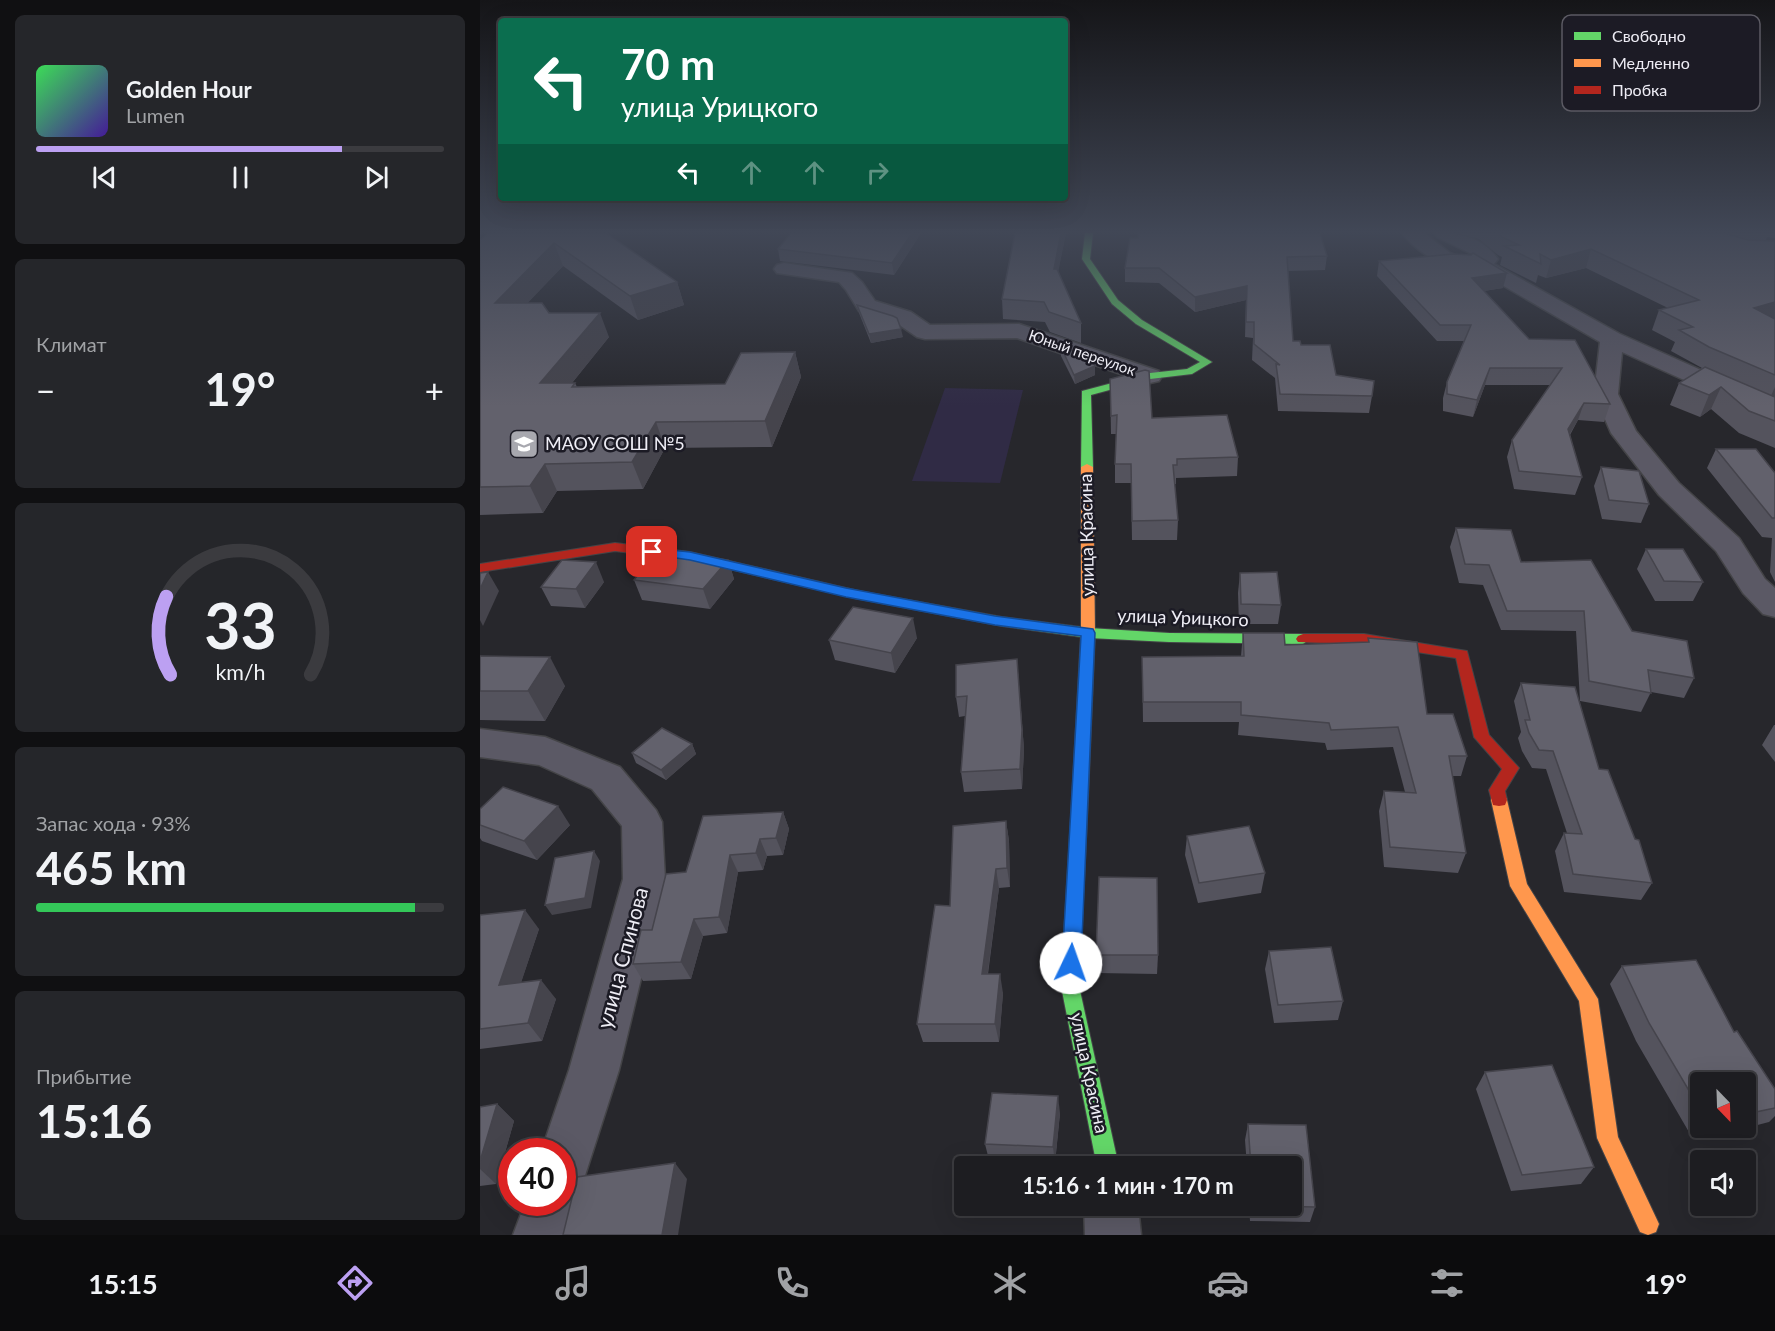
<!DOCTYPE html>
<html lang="ru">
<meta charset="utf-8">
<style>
:root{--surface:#1d1d21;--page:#25262a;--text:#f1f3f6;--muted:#a0a2a5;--line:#3b3b3f;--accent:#bca0f2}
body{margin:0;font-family:Lato,sans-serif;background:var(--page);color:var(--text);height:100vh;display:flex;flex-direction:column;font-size:22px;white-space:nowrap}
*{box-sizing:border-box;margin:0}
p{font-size:20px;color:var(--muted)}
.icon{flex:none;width:33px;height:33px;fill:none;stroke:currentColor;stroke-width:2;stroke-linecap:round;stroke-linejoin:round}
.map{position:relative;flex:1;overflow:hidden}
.panel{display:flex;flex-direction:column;gap:15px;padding:15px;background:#101012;width:480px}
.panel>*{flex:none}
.hud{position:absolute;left:18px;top:18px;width:570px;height:183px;border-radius:6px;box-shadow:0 6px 24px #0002,0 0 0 2px var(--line);background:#0b6e4f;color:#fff;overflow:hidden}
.needle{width:39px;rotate:157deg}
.tools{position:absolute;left:1210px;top:1072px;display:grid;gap:12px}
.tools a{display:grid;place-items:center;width:66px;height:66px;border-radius:6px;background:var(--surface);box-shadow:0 6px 24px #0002,0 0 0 2px var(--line);font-size:30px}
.speed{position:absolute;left:18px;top:1138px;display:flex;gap:12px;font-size:30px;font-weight:700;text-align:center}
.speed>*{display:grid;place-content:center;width:78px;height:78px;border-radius:50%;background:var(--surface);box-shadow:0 6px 24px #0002,0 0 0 2px var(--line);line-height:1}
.speed .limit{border:9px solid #d22;background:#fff;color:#111}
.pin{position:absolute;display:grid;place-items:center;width:51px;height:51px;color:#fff;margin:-26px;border-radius:12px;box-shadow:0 3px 9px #0006}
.me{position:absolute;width:66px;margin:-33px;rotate:3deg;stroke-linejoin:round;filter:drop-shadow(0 0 4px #0008)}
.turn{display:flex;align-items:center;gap:21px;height:126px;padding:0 24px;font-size:27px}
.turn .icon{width:78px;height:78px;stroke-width:2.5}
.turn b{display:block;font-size:42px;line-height:51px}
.lanes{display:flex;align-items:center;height:57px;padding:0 24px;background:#0003;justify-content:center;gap:30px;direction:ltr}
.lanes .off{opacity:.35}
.big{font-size:45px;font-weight:700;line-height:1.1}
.panel .widget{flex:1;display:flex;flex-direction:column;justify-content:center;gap:9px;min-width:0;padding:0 21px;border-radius:9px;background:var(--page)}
.panel .dial{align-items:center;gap:0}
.dial svg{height:156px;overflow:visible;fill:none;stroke:var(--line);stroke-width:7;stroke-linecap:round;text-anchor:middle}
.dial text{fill:var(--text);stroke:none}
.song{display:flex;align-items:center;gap:18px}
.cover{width:72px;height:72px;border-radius:9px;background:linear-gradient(135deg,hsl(130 70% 55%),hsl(260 70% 35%))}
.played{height:6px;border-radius:3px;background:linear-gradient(90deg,var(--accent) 75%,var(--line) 75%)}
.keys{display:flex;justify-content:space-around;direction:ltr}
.heat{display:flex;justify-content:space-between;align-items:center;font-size:33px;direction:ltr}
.charge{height:9px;border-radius:4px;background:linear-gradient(90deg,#34c759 93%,var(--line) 0)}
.trip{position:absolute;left:474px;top:1156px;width:348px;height:60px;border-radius:6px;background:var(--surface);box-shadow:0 6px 24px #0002,0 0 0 2px var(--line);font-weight:700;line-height:60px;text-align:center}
.tab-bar{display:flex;height:96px;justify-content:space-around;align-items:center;background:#0c0c0d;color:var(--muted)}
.tab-bar .icon{width:42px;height:42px}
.tab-bar .selected{color:var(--accent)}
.tab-bar b{font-size:27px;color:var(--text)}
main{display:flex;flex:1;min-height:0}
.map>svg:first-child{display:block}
</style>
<main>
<section class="panel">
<div class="widget">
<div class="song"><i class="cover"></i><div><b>Golden Hour</b><p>Lumen</p></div></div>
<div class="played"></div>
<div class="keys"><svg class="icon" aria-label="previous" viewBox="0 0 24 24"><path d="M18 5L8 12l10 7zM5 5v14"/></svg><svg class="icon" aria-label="pause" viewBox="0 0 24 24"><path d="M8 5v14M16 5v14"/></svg><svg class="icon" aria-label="next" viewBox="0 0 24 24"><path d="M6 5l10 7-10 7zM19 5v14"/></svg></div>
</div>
<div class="widget"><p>Климат</p>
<div class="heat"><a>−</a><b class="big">19°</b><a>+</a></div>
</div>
<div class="widget dial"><svg viewBox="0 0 100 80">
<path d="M14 69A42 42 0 1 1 86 69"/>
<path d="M14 69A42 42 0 0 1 12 29" stroke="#bca0f2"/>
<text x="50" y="56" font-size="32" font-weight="700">33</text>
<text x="50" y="72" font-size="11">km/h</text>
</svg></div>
<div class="widget"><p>Запас хода · 93%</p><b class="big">465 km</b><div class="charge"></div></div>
<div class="widget"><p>Прибытие</p><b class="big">15:16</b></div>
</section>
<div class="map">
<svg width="1295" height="1235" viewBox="0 0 1295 1235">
<rect width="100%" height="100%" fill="#27272c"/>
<path fill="#302b45" d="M465 388 543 390 520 483 432 481Z"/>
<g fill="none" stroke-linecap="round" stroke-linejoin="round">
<g stroke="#444447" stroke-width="3">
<g id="street">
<path d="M922 233H944L970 253 987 260 990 264 996 256 957 237 955 233C980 233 1003 237 1018 259L1014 264 1140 334 1295 403V421L1142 352 1138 394 1156 431 1199 483 1259 538 1285 579 1295 588V617L1283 614 1263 593 1236 551 1179 495 1131 433 1114 394 1120 342 993 268 990 264 987 268C968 273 933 249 922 233Z"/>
<path d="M304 263 372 273 382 282 395 301 431 312 450 325 539 324 679 371 682 376 679 381 670 383 661 381 537 338 445 339 437 337 415 322 379 311 366 290 359 282 297 273 294 269 297 265Z"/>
<path d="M0 729 65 737 140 767 176 810 182 822 185 879 139 1070 101 1188 94 1190 99 1203 89 1235H33L45 1203H82V1152H61L89 1070 143 879 142 826 112 789 59 765 0 757Z"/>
<path d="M604 1206H658L661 1235H605Z"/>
</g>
</g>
<g stroke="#444447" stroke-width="2">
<g id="fast">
<path d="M605 233H613L610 259 638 300 662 320 732 362 712 374 670 379 611 395 613 467 607 470 601 467 602 391 670 373 707 369 720 362 656 324 632 304 602 259Z"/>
<path d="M379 591 522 617 609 628 689 633 823 634 830 639 823 644 689 642 609 638 522 626 374 598 372 595Z"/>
<path d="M600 793 606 794 608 799 599 986 639 1167H617L581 986 592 799 594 794Z"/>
</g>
</g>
<g stroke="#444447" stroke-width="2">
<g id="slow">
<path d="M607 464 613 467 615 633 608 799 606 804 600 805 594 804 592 799 601 633V467Z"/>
<path d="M1019 794 1025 795 1027 800 1047 884 1118 999 1138 1137 1179 1224 1176 1232 1168 1235 1160 1232 1117 1138 1099 1001 1030 886 1011 800 1013 795Z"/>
</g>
</g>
<g stroke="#444447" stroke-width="2">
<g id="jam">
<path d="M135 543 210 552 379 591 386 595 379 599 210 560 135 551 0 572V564Z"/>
<path d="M823 634H884L987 651 1009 735 1039 768 1025 791 1027 800 1025 805 1019 806 1013 805 1009 790 1022 769 994 737 976 658 884 644 818 642 816 639 818 636Z"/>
</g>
</g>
<use href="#street" fill="#5b5965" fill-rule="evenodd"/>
<use href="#fast" fill="#63d668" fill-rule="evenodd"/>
<use href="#slow" fill="#ff974d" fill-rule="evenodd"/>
<use href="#jam" fill="#b3261e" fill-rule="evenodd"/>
</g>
<g fill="#54535d">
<path d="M126 233 197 282 204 305 158 320 83 266 47 303 129 337 92 383H95L97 387 245 384 315 352 321 377 292 447 185 448 163 489 77 491 63 513 0 515V240Z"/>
<path d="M441 233 414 275 300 261 298 249Z"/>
<path d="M535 233H586L578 271 601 323V343L570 332 565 322 523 319 522 299Z"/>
<path d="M976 233H1295V238L1287 237 1286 240 1295 241V448L1259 433 1231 409 1220 417 1190 405 1199 383 1222 368 1191 351 1195 342 1172 330 1179 310 1188 308 1106 268 1066 278 1058 275 1056 283 1020 265 1022 257 1018 255 999 239Z"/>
<path d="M658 238 847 256 845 270 808 271 813 341 821 345 856 375 892 396 889 413 798 411 795 378 772 360 773 338 765 337 766 300 715 312 679 283 645 282V268Z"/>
<path d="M991 255 1023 288 1004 291 1049 339 1130 404 1124 422 1098 420 1090 435 1102 477 1095 495 1034 489 1027 457 1032 440 1071 385H1005L993 417 963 411V398L967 382 984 341H957L897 276 899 261Z"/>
<path d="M377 305 423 337 391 343 379 313Z"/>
<path d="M581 347 615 375 595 384 581 356Z"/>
<path d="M630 379 672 418 758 457 757 476 696 478V484H694L698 520 697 540H652L651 483H635V464L636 434H631Z"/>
<path d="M1236 449 1295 473V582L1290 572 1292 538 1282 537 1227 468Z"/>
<path d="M1121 467 1169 504 1161 523 1122 519 1114 486Z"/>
<path d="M976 528 1041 562 1152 631 1214 678 1204 698 1171 692 1161 712 1100 701 1096 631 1021 630 1003 585 979 583 970 547Z"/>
<path d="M1166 549 1223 582 1213 601H1175L1157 569Z"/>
<path d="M248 560 254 579 230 609 162 600 154 580Z"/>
<path d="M760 573 801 605 798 624H759L758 593Z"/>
<path d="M124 582 105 608 71 606 61 587Z"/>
<path d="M763 633 805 645 888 642V638L947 714 987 756 981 776H972L986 853 978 873 904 867 899 811 904 791 925 792 913 747 847 750 845 743 758 735 759 722H663L662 657 761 656Z"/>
<path d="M437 638 415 673 355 660 349 640Z"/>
<path d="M0 656 85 686 65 721 0 720Z"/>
<path d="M537 659 544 749 542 789 484 792 481 772 485 716 479 717 476 697Z"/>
<path d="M1041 683 1119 769 1155 839 1172 883 1161 900 1084 892 1075 851 1084 833H1087L1066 769 1052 768 1042 751 1038 738 1041 732 1034 701Z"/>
<path d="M1294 725H1295V762L1282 745Z"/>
<path d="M212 744 216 754 186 780 156 763 152 753Z"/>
<path d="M0 809 90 825 57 860 2 841 0 838Z"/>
<path d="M303 812 309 829 303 855 287 856 283 870 258 872 247 933 223 936 211 979 163 981 153 964 206 872Z"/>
<path d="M526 821 529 841 530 887 519 888 508 974 523 993 519 1042H443L437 1024 470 906Z"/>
<path d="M707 836 785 873 781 893 718 903 705 855Z"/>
<path d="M0 915 59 929 41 982 76 999 62 1041 0 1049Z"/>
<path d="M789 951 863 1001 858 1020 794 1023 785 969Z"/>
<path d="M616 955H678L677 974 617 973Z"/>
<path d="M1142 966 1254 1032 1295 1089V1116L1289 1122 1266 1128V1083H1221V1128H1264L1213 1139 1156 1041 1130 984Z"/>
<path d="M1005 1072 1114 1167 1101 1184 1031 1191 996 1089Z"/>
<path d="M17 1104 34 1121 16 1184 0 1186V1107Z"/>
<path d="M580 1113 575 1163 509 1160 505 1144Z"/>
<path d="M768 1124 826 1125 835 1207 830 1222 770 1221 769 1206H812V1167H767L765 1140Z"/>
</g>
<g fill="#45444c">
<path d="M432 233H441L414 275 412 263Z"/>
<path d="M581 233H586L575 288 574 269Z"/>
<path d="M74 243 83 266 25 327 15 303Z"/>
<path d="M1111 249 1106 268 1066 278 1071 260Z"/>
<path d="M1027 273 1023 288 989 293 992 278Z"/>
<path d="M197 282 204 305 158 320 150 296Z"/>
<path d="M767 286 766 300 715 312V297Z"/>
<path d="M1295 302V319L1274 308Z"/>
<path d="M120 313 129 337 71 409 60 383Z"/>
<path d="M421 329 423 337 391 343 389 334Z"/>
<path d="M315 352 321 377 292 447 285 421Z"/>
<path d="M615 366V375L595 384 594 375Z"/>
<path d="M1010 368 1005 385 993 417 997 400Z"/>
<path d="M1241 387 1231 409 1220 417 1229 395Z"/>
<path d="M1295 387V397L1290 398Z"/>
<path d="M1104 403 1098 420 1082 447 1088 429Z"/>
<path d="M176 422 185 448 163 489 152 462Z"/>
<path d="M65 464 77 491 63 513 50 486Z"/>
<path d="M248 560 254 579 230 609 223 589Z"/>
<path d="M116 562 124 582 105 608 96 589Z"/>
<path d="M8 572 19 591 3 626 0 620V589Z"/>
<path d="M433 618 437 638 415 673 411 653Z"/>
<path d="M70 657 85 686 65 721 48 691Z"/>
<path d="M537 659 544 749 542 789 540 769Z"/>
<path d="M212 744 216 754 186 780 181 770Z"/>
<path d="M78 806 90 825 57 860 44 841Z"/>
<path d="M303 812 309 829 303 855 296 838Z"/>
<path d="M526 821 529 841 530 887 527 868Z"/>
<path d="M280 839 287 856 283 870 276 853Z"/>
<path d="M114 851 120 861 111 908 72 915 65 905Z"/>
<path d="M250 855 258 872 247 933 239 917Z"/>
<path d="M516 869 519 888 505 993 502 974Z"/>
<path d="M45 910 59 929 34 1004 19 985Z"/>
<path d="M214 919 223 936 211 979 201 962Z"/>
<path d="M520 974 523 993 519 1042 515 1024Z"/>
<path d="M61 980 76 999 62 1041 48 1023Z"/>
<path d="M578 1096 580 1113 575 1163 573 1147Z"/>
<path d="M17 1104 34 1121 16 1184 0 1169V1161Z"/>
<path d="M195 1163 207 1179 198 1235H182Z"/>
</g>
<g fill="#62616c" stroke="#45444c" stroke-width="1.5">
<path d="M8 233H126L197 282 150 296 74 243 15 303H62L69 313H120L60 383H95L92 387 245 384 261 353 315 352 285 421 176 422 152 462 65 464 50 486 0 487V240Z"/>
<path d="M311 233H432L412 263 298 249Z"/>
<path d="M535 233H581L574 269H577L601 323 569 312 564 302 522 299Z"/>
<path d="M658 233H840L847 256 807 257 813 341H820L821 345H850L856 375 894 381 892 396 800 394 796 364 800 365 774 344V322H766L767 286 715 297 679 268H645L650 238H658Z"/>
<path d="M1018 233H1244L1268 240 1295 241V302L1274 308 1295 319V375L1229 347 1199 330 1213 327 1179 310 1219 300 1111 249 1071 260 1060 254 1061 264 1024 246 1039 245 1022 237Z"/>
<path d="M993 253 1027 273 992 278 1049 339 1095 340 1130 404 1104 403 1088 429 1102 477 1039 471 1032 440 1082 368H1010L997 400 967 394V382L991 325H960L899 261 973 254 991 255Z"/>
<path d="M377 305 413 316 417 318 421 329 389 334Z"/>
<path d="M581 347 611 357 615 366 594 375Z"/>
<path d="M1225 367 1295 397V421L1269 411 1241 387 1229 395 1199 383Z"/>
<path d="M665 370 669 371 672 418 747 415 758 457 697 459V465H693L698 520 652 521 651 464H635L637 415 631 416 630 379Z"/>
<path d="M1236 449H1276L1295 473V518H1292Z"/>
<path d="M1121 467 1159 471 1169 504 1129 500Z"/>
<path d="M976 528 1031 530 1041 562 1111 560 1152 631 1207 641 1214 678 1168 670 1171 693 1109 681 1104 611H1027L1009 565 985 564Z"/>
<path d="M1166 549H1203L1223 582 1184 581Z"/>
<path d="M178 550 248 560 223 589 154 580Z"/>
<path d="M82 560 116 562 96 589 61 587Z"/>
<path d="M8 572 0 589V573Z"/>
<path d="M797 572 801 605 761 604 760 573Z"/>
<path d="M373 607 433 618 411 653 349 640Z"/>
<path d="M763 633H804L805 645 889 642 888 638 937 642 947 714H973L987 756H969L986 853 910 847 904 791 936 793 918 727 851 730 849 723 761 715V702H663L662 657 764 656Z"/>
<path d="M0 656 70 657 48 691H0Z"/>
<path d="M537 659 542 730 540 769 481 772 487 696 476 697V665Z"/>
<path d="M1041 683 1095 687 1119 769 1128 770 1155 839 1159 840 1172 883 1093 874 1084 833 1102 834 1073 751 1059 750 1049 733 1045 720H1050Z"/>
<path d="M182 728 212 744 181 770 152 753Z"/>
<path d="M23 787 78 806 44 841 0 825V809Z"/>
<path d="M303 812 296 838 280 839 276 853 250 855 239 917 214 919 201 962 153 964 161 930H172L186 874 206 872 223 816Z"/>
<path d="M526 821 527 868 516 869 502 974H520L515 1024H437L455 905 470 906 473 826Z"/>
<path d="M769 826 785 873 719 883 707 836Z"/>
<path d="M114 851 105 898 65 905 75 858Z"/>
<path d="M619 877 677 878 678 955H616Z"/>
<path d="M45 910 19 985 61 980 48 1023 0 1029V915Z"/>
<path d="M851 947 863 1001 798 1005 789 951Z"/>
<path d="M1216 960 1254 1032 1257 1031 1295 1089V1108L1266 1114V1083H1221V1111L1169 1023 1142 966Z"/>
<path d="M1072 1065 1114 1167 1042 1175 1005 1072Z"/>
<path d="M512 1093 578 1096 573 1147 505 1144Z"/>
<path d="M17 1104 0 1161V1107Z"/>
<path d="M768 1124 826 1125 835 1207 791 1206H812V1167H771Z"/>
<path d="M195 1163 182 1235H83L97 1177Z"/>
</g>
<linearGradient id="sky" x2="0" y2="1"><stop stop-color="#151518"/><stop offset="0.57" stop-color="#414756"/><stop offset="1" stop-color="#414756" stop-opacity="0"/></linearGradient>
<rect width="1295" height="406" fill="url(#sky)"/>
<path fill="#1a73e8" stroke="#114b97" stroke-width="1.5" d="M172 548 210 552 366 588 515 616 613 629 615 633 601 963 598 969 591 971 585 969 582 963 601 636 515 625 366 597 210 560 168 554 166 552 168 549Z"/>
<defs>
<g id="school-square" transform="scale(1.5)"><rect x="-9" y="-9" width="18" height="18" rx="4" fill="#a8a8af" stroke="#1c1b25"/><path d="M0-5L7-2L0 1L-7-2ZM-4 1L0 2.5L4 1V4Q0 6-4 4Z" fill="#fff"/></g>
</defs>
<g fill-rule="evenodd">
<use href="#school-square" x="44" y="444"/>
</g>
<g text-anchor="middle" stroke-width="5" stroke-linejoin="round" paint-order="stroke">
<g font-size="15" fill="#eeedf5" stroke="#1c1b25">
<text transform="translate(602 353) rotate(19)" y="5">Юный переулок</text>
</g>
<g font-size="18" fill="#eeedf5" stroke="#1c1b25" text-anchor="start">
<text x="65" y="450">МАОУ СОШ №5</text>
</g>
<g font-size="18" fill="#eeedf5" stroke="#1c1b25">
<text transform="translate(607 535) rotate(-91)" y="6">улица Красина</text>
<text transform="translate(703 618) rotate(2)" y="6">улица Урицкого</text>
<text transform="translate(609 1073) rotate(78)" y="6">улица Красина</text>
</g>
<g font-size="21" fill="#eeedf5" stroke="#1c1b25">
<text transform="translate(143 958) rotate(-75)" y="7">улица Спинова</text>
</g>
</g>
<rect x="1082" y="15" width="198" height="96" rx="9" fill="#1c1b25" stroke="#5b5a63" stroke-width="1.5"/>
<rect x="1094" y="32" width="27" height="8" fill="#63d668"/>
<rect x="1094" y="59" width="27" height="8" fill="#ff974d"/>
<rect x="1094" y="86" width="27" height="8" fill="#b3261e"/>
<g font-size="16" fill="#eeedf5">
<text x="1132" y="42">Свободно</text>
<text x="1132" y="69">Медленно</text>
<text x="1132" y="96">Пробка</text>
</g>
</svg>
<div class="tools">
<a><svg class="needle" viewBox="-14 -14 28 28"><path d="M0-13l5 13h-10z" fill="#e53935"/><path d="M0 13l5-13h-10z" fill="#a0a2a5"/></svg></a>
<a><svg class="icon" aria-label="sound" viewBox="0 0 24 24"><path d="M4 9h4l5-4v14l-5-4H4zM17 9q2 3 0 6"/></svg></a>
</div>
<div class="speed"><div class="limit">40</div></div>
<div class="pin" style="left:172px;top:552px;background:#d93025"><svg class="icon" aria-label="arrive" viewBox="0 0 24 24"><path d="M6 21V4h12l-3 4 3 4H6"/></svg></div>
<svg class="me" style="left:591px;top:963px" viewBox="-20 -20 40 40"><circle r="19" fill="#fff"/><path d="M0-13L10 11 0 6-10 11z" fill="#1a73e8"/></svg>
<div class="trip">15:16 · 1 мин · 170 m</div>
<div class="hud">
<div class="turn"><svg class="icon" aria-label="left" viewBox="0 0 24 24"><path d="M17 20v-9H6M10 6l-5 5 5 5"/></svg><div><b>70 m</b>улица Урицкого</div></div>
<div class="lanes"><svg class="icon" aria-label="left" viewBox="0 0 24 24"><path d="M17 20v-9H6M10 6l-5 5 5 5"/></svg><svg class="icon off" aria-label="ahead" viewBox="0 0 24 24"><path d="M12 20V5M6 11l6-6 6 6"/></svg><svg class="icon off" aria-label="ahead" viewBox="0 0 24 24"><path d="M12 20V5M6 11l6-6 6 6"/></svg><svg class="icon off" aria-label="right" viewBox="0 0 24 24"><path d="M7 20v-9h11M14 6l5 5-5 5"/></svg></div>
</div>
</div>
</main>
<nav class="tab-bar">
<b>15:15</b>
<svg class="icon selected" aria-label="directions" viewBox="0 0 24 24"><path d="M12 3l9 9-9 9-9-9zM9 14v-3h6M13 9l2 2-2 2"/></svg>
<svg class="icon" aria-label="music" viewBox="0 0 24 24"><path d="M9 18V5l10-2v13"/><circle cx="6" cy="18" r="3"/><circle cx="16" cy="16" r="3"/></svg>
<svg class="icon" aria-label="phone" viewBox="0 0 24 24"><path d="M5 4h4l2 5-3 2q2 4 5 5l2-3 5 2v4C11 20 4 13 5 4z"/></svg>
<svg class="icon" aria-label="climate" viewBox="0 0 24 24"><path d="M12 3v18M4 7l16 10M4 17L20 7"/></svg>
<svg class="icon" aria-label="car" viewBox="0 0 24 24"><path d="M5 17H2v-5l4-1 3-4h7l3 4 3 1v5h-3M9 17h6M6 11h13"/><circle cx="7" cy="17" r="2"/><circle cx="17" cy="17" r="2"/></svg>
<svg class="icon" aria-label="filters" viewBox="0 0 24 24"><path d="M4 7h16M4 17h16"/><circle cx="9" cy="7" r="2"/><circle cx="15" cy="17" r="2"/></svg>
<b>19°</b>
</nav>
